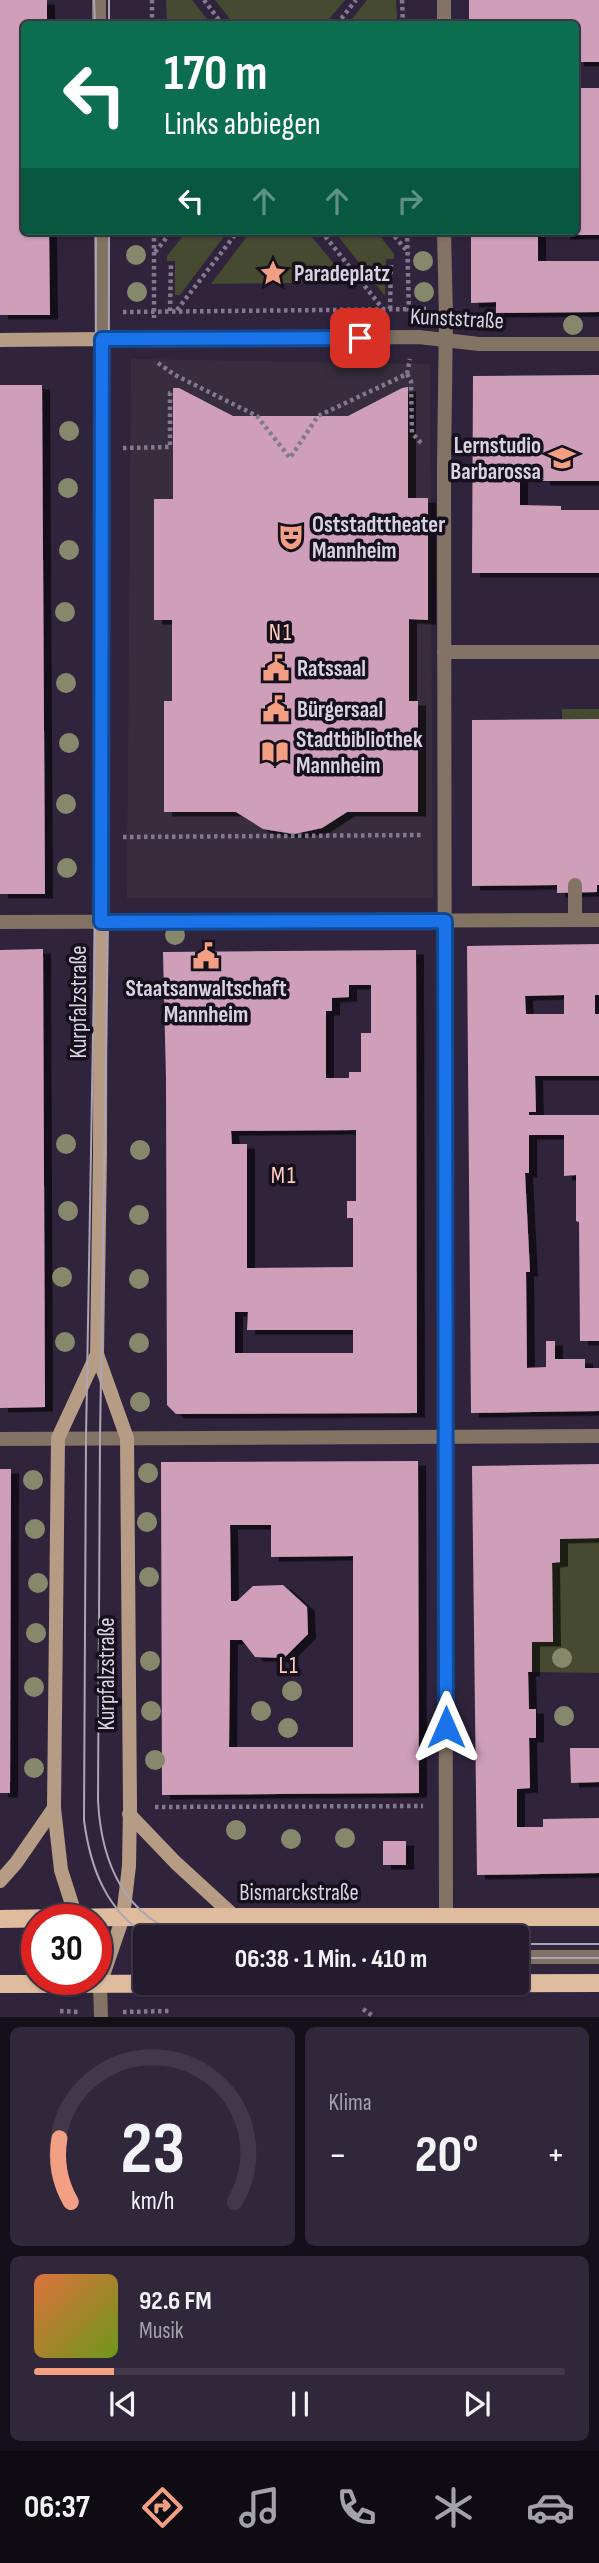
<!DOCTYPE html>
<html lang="de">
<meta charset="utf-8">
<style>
:root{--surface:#241b2e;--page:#30283a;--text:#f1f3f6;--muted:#a3a1aa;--line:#41394a;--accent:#f39f84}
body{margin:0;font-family:"Sofia Sans Condensed",sans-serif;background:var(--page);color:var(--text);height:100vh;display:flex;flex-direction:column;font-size:26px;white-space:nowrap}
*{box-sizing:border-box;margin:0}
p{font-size:23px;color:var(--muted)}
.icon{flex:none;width:38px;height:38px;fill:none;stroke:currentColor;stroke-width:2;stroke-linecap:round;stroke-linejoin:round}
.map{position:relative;height:2017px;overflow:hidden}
.drawer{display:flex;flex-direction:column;gap:10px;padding:10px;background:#140f19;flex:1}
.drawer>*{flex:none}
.banner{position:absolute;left:21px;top:21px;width:558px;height:214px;border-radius:7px;box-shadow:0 2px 5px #0004,0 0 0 2px var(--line);background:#0b6e4f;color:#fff;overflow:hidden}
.speed{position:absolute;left:21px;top:1904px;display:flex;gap:14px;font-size:35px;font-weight:700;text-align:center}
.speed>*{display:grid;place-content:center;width:91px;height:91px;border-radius:50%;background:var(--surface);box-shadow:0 2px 5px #0004,0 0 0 2px var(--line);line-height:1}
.speed .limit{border:10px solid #d22;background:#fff;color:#111}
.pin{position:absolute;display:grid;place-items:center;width:60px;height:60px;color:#fff;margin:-30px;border-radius:14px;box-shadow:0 4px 10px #0006}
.me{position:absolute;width:77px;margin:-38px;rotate:0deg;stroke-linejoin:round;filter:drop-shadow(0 0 5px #0008)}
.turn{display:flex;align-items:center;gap:24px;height:147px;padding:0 28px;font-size:32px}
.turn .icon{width:91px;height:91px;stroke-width:2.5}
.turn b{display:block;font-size:49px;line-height:60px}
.lanes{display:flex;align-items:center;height:66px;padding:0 28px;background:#0003;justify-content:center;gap:35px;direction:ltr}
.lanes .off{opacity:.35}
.big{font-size:52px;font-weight:700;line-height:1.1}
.drawer .card{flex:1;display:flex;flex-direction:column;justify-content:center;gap:10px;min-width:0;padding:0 24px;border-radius:10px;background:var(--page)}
.drawer .dial{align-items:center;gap:0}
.dial svg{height:182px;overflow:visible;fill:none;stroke:var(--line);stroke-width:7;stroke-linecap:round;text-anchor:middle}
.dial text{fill:var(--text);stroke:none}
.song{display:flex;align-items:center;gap:21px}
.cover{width:84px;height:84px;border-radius:10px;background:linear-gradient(135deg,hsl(20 70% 55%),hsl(80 70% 35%))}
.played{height:7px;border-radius:4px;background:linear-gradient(90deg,var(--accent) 15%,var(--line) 15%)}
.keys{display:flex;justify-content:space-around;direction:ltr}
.heat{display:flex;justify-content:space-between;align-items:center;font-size:38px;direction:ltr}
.drawer .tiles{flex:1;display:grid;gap:10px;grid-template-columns:1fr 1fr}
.card:last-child{grid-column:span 2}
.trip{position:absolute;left:133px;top:1925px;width:396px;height:70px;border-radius:7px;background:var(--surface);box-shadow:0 2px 5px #0004,0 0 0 2px var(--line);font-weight:700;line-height:70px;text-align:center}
.menu{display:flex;height:112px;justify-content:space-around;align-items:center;background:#0e0b12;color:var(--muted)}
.menu .icon{width:49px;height:49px}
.menu .active{color:var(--accent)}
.menu b{font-size:32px;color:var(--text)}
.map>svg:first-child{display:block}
</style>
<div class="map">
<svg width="599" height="2017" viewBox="0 0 599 2017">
<defs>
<filter id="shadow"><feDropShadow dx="8" dy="4.5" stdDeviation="0" flood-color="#0009"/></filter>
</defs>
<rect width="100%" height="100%" fill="#30243d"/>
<path fill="#382d3c" d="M131 359 430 364 433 898H127Z"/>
<g fill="#454a31">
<path d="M166 0H192L211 24H167Z"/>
<path d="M215 0H345L325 24H234Z"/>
<path d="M367 0H396L397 18 391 24H348Z"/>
<path d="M187 231H228L180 295H175V261H167V256Z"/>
<path d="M251 231H307L349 282 211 284Z"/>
<path d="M334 231H376L394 254V259H386L385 296Z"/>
<rect x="562" y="709" width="37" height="10"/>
<path d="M599 1538V1673L532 1672V1642H553L552 1563 560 1562V1539Z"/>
</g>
<g fill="#cf9fba" fill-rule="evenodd" filter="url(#shadow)">
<path d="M0 0H47V24H24V231H49L50 315H0Z"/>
<path d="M469 0H599V62H576V24H469Z"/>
<path d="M576 88H599V235H562V231H576Z"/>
<path d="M471 231H538V261H599V312L496 313V302L471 303Z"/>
<path d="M599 375V481H542V477H520V505L561 506V510H599V573H472L473 376Z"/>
<path d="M0 385H42L45 894H0Z"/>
<path d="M408 387V498H428V620L409 619V701H418V812H347L322 828 294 834 263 829 236 812H164V701H172V620H154V499H173V388H179L233 416H348L402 388Z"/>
<path d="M599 719V885H597V892L557 893V885L472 886V720Z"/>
<path d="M599 944V995H595V1014H599V1076H535L536 1112H529V1115H599V1341H580L579 1222 576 1221V1175L564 1176V1135H529V1173H525L530 1272H526L527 1368 546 1367V1341H555V1359H585V1368H599V1411L471 1413 467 946ZM564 995V1014H526L525 996Z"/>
<path d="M43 949 45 1407 0 1408V950Z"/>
<path d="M416 950 417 1413 176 1414 167 1405 166 1079 163 952ZM349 985H371V1033H361V1072H349V1078H326V1011H332V998L349 997ZM356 1130V1201H347V1218H353V1267L247 1268V1144H232L231 1131ZM235 1312H248L247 1330H353V1353H235Z"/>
<path d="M418 1461 419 1793 162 1795 161 1462ZM230 1525H271V1557L353 1556V1747H229L230 1640H242L255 1657 284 1658 308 1634 307 1607 283 1585 253 1586 237 1601H231Z"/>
<path d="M599 1464V1538L560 1539V1562L552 1563 553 1642H532V1672H528L529 1709H536V1738H529L530 1788 517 1789V1827H543V1819L599 1818V1873L477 1875 472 1466Z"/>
<path d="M0 1469H11L10 1793H0Z"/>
<path d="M570 1748H599V1782L571 1783Z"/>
<rect x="383" y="1841" width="23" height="24"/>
</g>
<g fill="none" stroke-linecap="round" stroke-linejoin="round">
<g stroke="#83798e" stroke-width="4.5" stroke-dasharray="3.5 3.5" stroke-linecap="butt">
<path d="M152 0V24"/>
<path d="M204 0 222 24"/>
<path d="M402 0 403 24"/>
<path d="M337 24 356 0"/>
<path d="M154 231V318"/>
<path d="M321 231 383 309"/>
<path d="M390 231 407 251"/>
<path d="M407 231 409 315"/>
<path d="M155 252 172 231"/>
<path d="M390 309 391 265"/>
<path d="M177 310 238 231"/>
<path d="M170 311 171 264"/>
<path d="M123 312 426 309"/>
<path d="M158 363 175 375 257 416 290 458 318 416 407 374 410 359"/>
<path d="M407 374 411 381 412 433 421 443"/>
<path d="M123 448 170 447V393L174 392"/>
<path d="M123 837 422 835"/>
<path d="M155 1807 423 1806"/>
<path d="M363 2009 374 2017"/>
<path d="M60 2011 79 2012"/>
<path d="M123 2012 170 2011"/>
</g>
<g stroke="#837364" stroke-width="14">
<path d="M575 885V920"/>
<path d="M516 1957H599"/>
<path d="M100 1984 101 2017"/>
</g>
<g stroke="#837364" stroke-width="14">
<path d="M99 0V24"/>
<path d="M444 0V24"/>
<path d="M101 231 102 339 419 337 479 344H599"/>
<path d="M444 231 446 317 444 466 446 1917"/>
<path d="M444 652H599"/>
<path d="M0 922 599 920"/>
<path d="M0 1439 599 1436"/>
</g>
<g stroke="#b69c85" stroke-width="14">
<path d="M0 340 102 339 100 1152 97 1354 127 1438 130 1807 129 1866 123 1917 100 1984"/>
<path d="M129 1814 176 1863 235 1917"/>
<path d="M0 1881 16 1863 54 1808"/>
<path d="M77 1920 61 1870 54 1808 58 1438 97 1354"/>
</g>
<g stroke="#debc9d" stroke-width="18">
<path d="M0 1919 123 1917H599"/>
<path d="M0 1984 599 1983"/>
</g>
<g stroke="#aca4b7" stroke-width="2">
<path d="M94 0 95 24"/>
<path d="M109 0V24"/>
<path d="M96 231 95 922 86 1438 84 1820C90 1867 106 1911 149 1937"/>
<path d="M109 231 108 922 100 1439 98 1800C101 1862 124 1919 190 1937"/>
<path d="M516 1944H599"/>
<path d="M516 1958H599"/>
</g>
</g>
<g fill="#85886b">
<circle cx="136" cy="255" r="10"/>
<circle cx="423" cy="261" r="10"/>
<circle cx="137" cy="292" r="10"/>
<circle cx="424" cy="292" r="10"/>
<circle cx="573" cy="325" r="10"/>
<circle cx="69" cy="431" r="10"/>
<circle cx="68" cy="488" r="10"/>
<circle cx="69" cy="550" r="10"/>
<circle cx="65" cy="612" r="10"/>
<circle cx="66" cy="683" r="10"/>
<circle cx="69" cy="743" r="10"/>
<circle cx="66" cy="804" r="10"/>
<circle cx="67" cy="868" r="10"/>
<circle cx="175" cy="935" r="10"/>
<circle cx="66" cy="1144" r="10"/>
<circle cx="140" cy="1150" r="10"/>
<circle cx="68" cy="1211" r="10"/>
<circle cx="139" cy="1215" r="10"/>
<circle cx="62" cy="1277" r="10"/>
<circle cx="139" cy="1279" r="10"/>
<circle cx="65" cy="1342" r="10"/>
<circle cx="139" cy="1343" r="10"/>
<circle cx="140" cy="1402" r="10"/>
<circle cx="148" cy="1473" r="10"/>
<circle cx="33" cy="1480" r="10"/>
<circle cx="147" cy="1522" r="10"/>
<circle cx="35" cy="1529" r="10"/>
<circle cx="149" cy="1577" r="10"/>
<circle cx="38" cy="1583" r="10"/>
<circle cx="36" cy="1633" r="10"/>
<circle cx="562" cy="1658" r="10"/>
<circle cx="150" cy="1661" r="10"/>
<circle cx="34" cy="1687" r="10"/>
<circle cx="292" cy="1691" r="10"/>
<circle cx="151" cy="1711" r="10"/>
<circle cx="261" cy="1711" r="10"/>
<circle cx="564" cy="1716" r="10"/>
<circle cx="288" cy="1728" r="10"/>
<circle cx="155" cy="1760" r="10"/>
<circle cx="34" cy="1768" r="10"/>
<circle cx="236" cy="1830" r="10"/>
<circle cx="345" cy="1838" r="10"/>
<circle cx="291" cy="1839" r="10"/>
</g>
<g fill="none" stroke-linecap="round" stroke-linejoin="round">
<g stroke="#114b97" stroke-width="18">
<path id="route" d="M360 338 102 339 101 922 445 921 446 1727"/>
</g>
<use href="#route" stroke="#1a73e8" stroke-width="12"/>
</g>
<defs>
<g id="sight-bare" transform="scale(2.1)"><path d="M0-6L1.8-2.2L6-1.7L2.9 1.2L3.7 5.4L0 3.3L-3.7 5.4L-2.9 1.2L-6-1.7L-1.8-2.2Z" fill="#f39f84" stroke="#15101b" stroke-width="2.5" paint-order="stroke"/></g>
<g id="school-bare" transform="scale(2.1)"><path d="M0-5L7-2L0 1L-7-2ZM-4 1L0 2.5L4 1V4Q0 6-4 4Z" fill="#f39f84" stroke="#15101b" stroke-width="2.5" paint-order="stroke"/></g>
<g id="theatre-bare" transform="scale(2.1)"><path d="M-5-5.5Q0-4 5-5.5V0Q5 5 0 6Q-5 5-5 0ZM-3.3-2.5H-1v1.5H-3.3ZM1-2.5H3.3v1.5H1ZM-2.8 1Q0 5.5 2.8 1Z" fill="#f39f84" stroke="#15101b" stroke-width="2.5" paint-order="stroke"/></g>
<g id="civic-bare" transform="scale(2.1)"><path d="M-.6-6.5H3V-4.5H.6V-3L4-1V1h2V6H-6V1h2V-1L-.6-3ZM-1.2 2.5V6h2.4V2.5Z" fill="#f39f84" stroke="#15101b" stroke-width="2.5" paint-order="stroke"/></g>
<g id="library-bare" transform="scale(2.1)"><path d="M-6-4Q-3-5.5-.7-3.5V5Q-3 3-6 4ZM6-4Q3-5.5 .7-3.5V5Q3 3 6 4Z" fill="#f39f84" stroke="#15101b" stroke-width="2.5" paint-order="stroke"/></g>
</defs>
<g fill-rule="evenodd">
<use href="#sight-bare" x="273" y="273"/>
<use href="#school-bare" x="562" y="458"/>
<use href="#theatre-bare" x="291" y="537"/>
<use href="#civic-bare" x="276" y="668"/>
<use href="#civic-bare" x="276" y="709"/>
<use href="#library-bare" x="275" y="752"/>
<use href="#civic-bare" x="206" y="956"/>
</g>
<g text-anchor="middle" stroke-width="7" stroke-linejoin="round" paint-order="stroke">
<g font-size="23" font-weight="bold" fill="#d9d2e3" stroke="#15101b" text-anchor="start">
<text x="294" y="281">Paradeplatz</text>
<text x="541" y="453" text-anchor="end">Lernstudio<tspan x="541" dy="26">Barbarossa</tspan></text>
<text x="312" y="532">Oststadttheater<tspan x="312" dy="26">Mannheim</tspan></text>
<text x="297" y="676">Ratssaal</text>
<text x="297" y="717">Bürgersaal</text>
<text x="296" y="747">Stadtbibliothek<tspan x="296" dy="26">Mannheim</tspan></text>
<text x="206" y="996" text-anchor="middle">Staatsanwaltschaft<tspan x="206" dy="26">Mannheim</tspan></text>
</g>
<g font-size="23" fill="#d9d2e3" stroke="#15101b">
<text transform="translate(457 318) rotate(3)" y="8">Kunststraße</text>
<text transform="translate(78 1002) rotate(-90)" y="8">Kurpfalzstraße</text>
<text transform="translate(106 1674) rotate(-90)" y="8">Kurpfalzstraße</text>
<text x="299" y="1900">Bismarckstraße</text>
</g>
<g font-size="24" letter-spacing="2" fill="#fecdbd" stroke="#15101b">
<text x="281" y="640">N1</text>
<text x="284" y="1183">M1</text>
<text x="289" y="1673">L1</text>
</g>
</g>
</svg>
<div class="speed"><div class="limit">30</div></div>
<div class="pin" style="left:360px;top:338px;background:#d93025"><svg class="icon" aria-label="arrive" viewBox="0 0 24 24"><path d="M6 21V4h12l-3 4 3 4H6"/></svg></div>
<svg class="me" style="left:446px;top:1727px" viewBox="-20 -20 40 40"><path d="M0-17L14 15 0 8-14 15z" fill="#1a73e8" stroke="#fff" stroke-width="4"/></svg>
<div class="trip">06:38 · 1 Min. · 410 m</div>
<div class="banner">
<div class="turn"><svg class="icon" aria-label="left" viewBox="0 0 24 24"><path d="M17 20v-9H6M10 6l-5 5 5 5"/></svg><div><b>170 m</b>Links abbiegen</div></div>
<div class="lanes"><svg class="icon" aria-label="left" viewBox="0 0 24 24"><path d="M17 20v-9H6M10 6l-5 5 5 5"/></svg><svg class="icon off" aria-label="ahead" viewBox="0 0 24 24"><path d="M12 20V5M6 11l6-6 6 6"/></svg><svg class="icon off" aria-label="ahead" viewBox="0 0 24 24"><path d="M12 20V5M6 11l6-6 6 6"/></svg><svg class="icon off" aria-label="right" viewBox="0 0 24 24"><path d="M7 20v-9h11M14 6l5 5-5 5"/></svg></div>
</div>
</div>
<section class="drawer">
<div class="tiles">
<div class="card dial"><svg viewBox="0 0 100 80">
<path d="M14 69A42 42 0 1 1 86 69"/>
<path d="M14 69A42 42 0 0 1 9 41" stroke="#f39f84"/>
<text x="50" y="56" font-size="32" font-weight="700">23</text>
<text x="50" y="72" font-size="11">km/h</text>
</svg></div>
<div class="card"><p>Klima</p>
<div class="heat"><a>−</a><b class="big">20°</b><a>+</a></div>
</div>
<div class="card">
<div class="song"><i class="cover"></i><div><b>92.6 FM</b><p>Musik</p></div></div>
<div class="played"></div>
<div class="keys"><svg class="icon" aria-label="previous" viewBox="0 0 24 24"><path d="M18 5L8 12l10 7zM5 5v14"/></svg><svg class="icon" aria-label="pause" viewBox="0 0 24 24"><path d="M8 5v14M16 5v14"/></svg><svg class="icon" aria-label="next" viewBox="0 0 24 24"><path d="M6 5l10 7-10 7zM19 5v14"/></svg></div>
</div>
</div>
</section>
<nav class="menu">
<b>06:37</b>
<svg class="icon active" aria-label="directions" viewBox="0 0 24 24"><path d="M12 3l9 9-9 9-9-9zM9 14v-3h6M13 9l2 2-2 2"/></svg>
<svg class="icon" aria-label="music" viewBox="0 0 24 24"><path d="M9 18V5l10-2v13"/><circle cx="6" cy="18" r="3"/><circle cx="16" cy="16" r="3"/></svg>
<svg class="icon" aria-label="phone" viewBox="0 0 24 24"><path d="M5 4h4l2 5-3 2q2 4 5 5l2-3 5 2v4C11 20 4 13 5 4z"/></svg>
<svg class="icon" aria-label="climate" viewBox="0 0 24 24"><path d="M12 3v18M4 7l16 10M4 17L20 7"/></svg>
<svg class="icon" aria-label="car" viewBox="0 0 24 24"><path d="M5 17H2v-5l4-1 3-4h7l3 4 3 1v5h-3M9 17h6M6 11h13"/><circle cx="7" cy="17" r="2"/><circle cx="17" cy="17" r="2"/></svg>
</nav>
